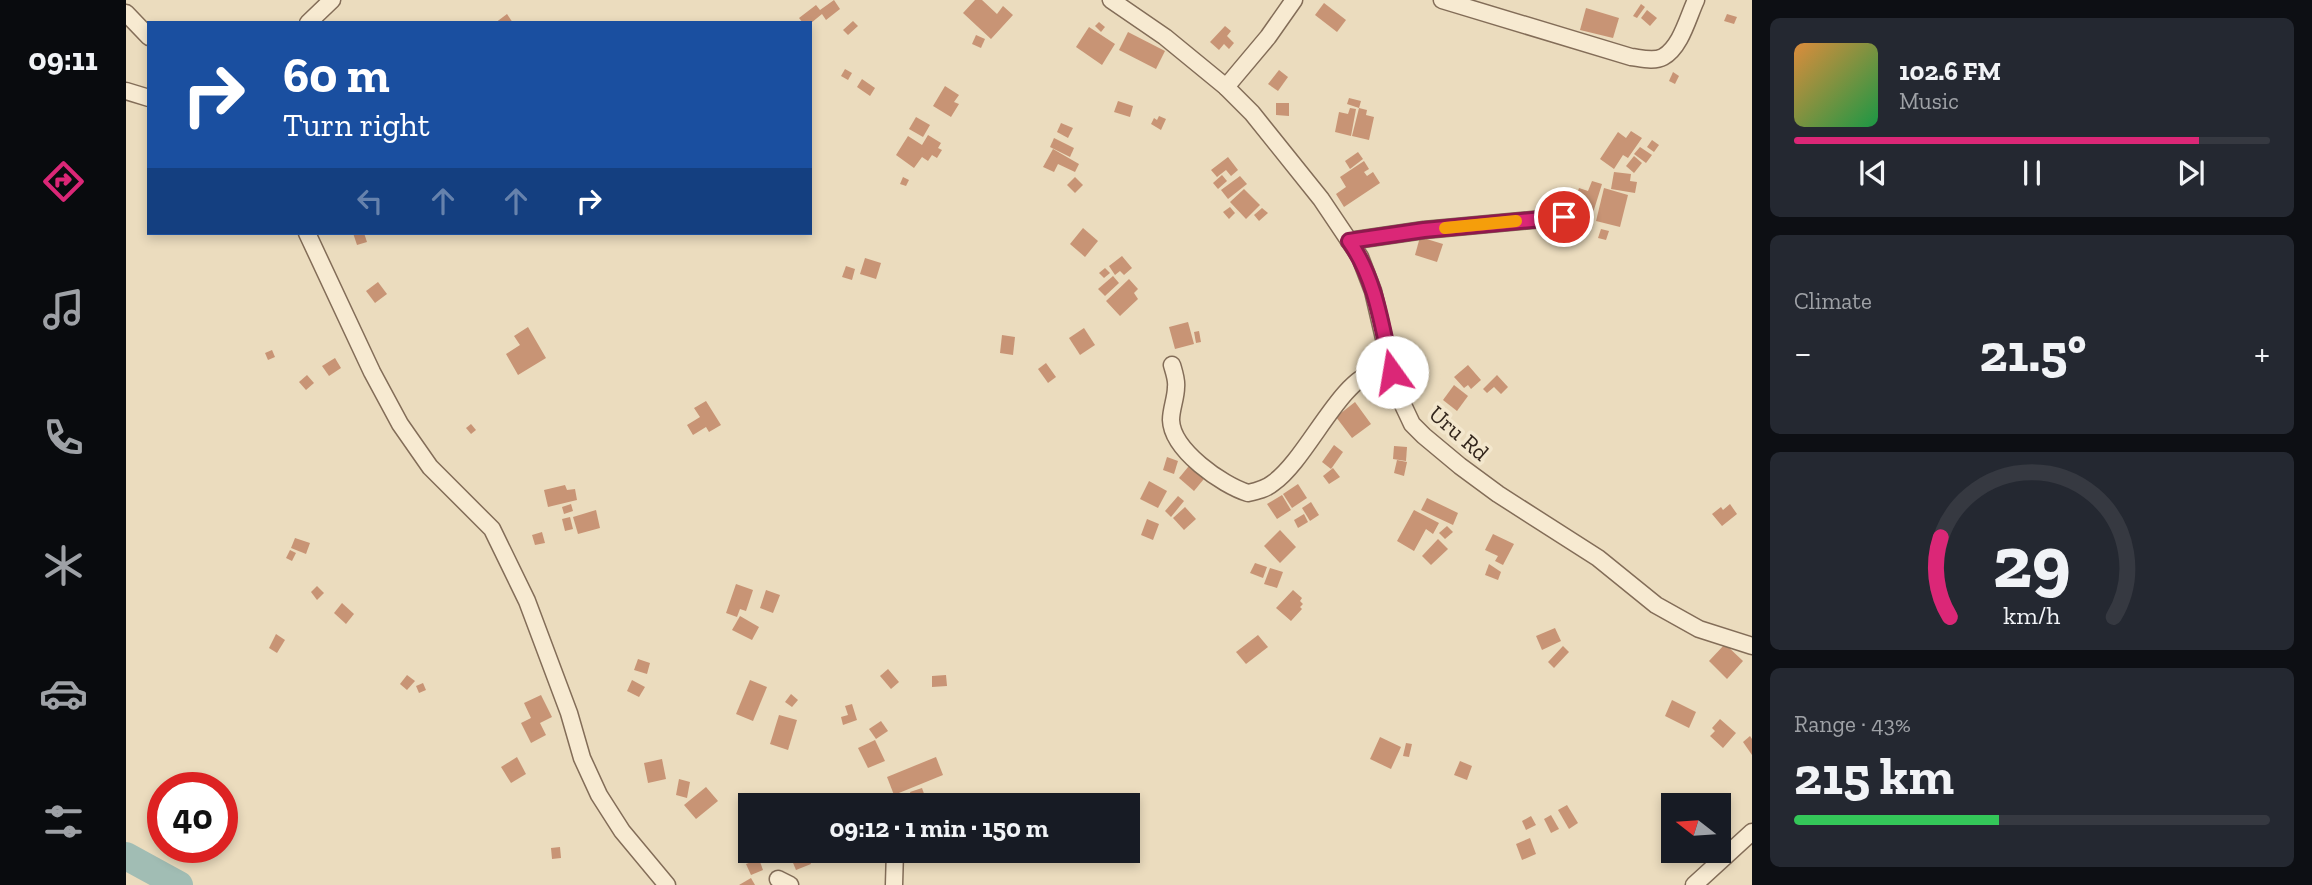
<!DOCTYPE html>
<meta charset="utf-8">
<style>
:root{--surface:#171b24;--page:#242831;--text:#f1f3f6;--muted:#9ea1a6;--line:#363941;--accent:#db2777}
body{margin:0;font-family:"Zilla Slab",serif;background:var(--page);color:var(--text);height:100vh;display:flex;flex-direction:column;font-size:26px;white-space:nowrap}
*{box-sizing:border-box;margin:0}
p{font-size:23px;color:var(--muted)}
.icon{flex:none;width:38px;height:38px;fill:none;stroke:currentColor;stroke-width:2;stroke-linecap:round;stroke-linejoin:round}
.map{position:relative;flex:1;overflow:hidden}
.panel{display:flex;flex-direction:column;gap:18px;padding:18px;background:#0d0f14;width:560px}
.panel>*{flex:none}
.guide{position:absolute;left:21px;top:21px;width:665px;height:214px;border-radius:0px;box-shadow:0 4px 10px #0003;background:#1a4fa0;color:#fff;overflow:hidden}
.needle{width:46px;rotate:287deg}
.controls{position:absolute;left:1535px;top:793px;display:grid;gap:14px}
.controls a{display:grid;place-items:center;width:70px;height:70px;border-radius:0px;background:var(--surface);box-shadow:0 4px 10px #0003;font-size:35px}
.speed{position:absolute;left:21px;top:772px;display:flex;gap:14px;font-size:35px;font-weight:700;text-align:center}
.speed>*{display:grid;place-content:center;width:91px;height:91px;border-radius:50%;background:var(--surface);box-shadow:0 4px 10px #0003;line-height:1}
.speed .limit{border:10px solid #d22;background:#fff;color:#111}
.pin{position:absolute;display:grid;place-items:center;width:60px;height:60px;color:#fff;margin:-30px;border:4px solid #fff;border-radius:50%;box-shadow:0 2px 7px #0007}
.me{position:absolute;width:77px;margin:-38px;rotate:347deg;stroke-linejoin:round;filter:drop-shadow(0 0 5px #0008)}
.turn{display:flex;align-items:center;gap:24px;height:147px;padding:0 21px;font-size:32px}
.turn .icon{width:91px;height:91px;stroke-width:2.5}
.turn b{display:block;font-size:49px;line-height:60px}
.lanes{display:flex;align-items:center;height:66px;padding:0 21px;background:#0003;justify-content:center;gap:35px;direction:ltr}
.lanes .off{opacity:.35}
.big{font-size:52px;font-weight:700;line-height:1.1}
.panel .tile{flex:1;display:flex;flex-direction:column;justify-content:center;gap:10px;min-width:0;padding:0 24px;border-radius:10px;background:var(--page)}
.panel .dial{align-items:center;gap:0}
.dial svg{height:182px;overflow:visible;fill:none;stroke:var(--line);stroke-width:7;stroke-linecap:round;text-anchor:middle}
.dial text{fill:var(--text);stroke:none}
.song{display:flex;align-items:center;gap:21px}
.cover{width:84px;height:84px;border-radius:10px;background:linear-gradient(135deg,hsl(30 70% 55%),hsl(140 70% 35%))}
.played{height:7px;border-radius:4px;background:linear-gradient(90deg,var(--accent) 85%,var(--line) 85%)}
.keys{display:flex;justify-content:space-around;direction:ltr}
.heat{display:flex;justify-content:space-between;align-items:center;font-size:38px;direction:ltr}
.charge{height:10px;border-radius:5px;background:linear-gradient(90deg,#34c759 43%,var(--line) 0)}
.trip{position:absolute;left:612px;top:793px;width:402px;height:70px;border-radius:0px;background:var(--surface);box-shadow:0 4px 10px #0003;font-weight:700;line-height:70px;text-align:center}
main{display:flex;flex:1;min-height:0}
.menu{display:flex;flex-direction:column;width:126px;justify-content:space-around;align-items:center;background:#090b0e;color:var(--muted)}
.menu .icon{width:49px;height:49px}
.menu .selected{color:var(--accent)}
.menu b{font-size:32px;color:var(--text)}
.map>svg:first-child{display:block}
</style>
<main>
<nav class="menu">
<b>09:11</b>
<svg class="icon selected" aria-label="directions" viewBox="0 0 24 24"><path d="M12 3l9 9-9 9-9-9zM9 14v-3h6M13 9l2 2-2 2"/></svg>
<svg class="icon" aria-label="music" viewBox="0 0 24 24"><path d="M9 18V5l10-2v13"/><circle cx="6" cy="18" r="3"/><circle cx="16" cy="16" r="3"/></svg>
<svg class="icon" aria-label="phone" viewBox="0 0 24 24"><path d="M5 4h4l2 5-3 2q2 4 5 5l2-3 5 2v4C11 20 4 13 5 4z"/></svg>
<svg class="icon" aria-label="climate" viewBox="0 0 24 24"><path d="M12 3v18M4 7l16 10M4 17L20 7"/></svg>
<svg class="icon" aria-label="car" viewBox="0 0 24 24"><path d="M5 17H2v-5l4-1 3-4h7l3 4 3 1v5h-3M9 17h6M6 11h13"/><circle cx="7" cy="17" r="2"/><circle cx="17" cy="17" r="2"/></svg>
<svg class="icon" aria-label="filters" viewBox="0 0 24 24"><path d="M4 7h16M4 17h16"/><circle cx="9" cy="7" r="2"/><circle cx="15" cy="17" r="2"/></svg>
</nav>
<div class="map">
<svg width="1626" height="885" viewBox="0 0 1626 885">
<rect width="100%" height="100%" fill="#ebdcbe"/>
<g fill="none" stroke-linecap="round" stroke-linejoin="round">
<path stroke="#a1bdb4" stroke-width="28" d="M0 856 53 885"/>
</g>
<g fill="#c89475">
<path d="M708 0 714 9 700 20 696 14 685 23H677L673 18 690 5 694 10Z"/>
<path d="M849 0H856L871 14 877 6 887 15 865 39 837 13Z"/>
<path d="M1198 3 1220 20 1211 32 1189 15Z"/>
<path d="M1515 4 1519 7 1511 18 1507 16Z"/>
<path d="M1460 8 1493 18 1487 38 1454 30Z"/>
<path d="M1521 10 1531 18 1524 26 1515 18Z"/>
<path d="M381 14 387 23H369Z"/>
<path d="M1601 14 1611 17 1608 24 1598 21Z"/>
<path d="M727 21 732 26 722 35 717 30Z"/>
<path d="M973 22 979 27 975 32 969 26Z"/>
<path d="M1099 26 1105 31 1101 36 1108 43 1103 49 1098 44 1093 50 1084 42Z"/>
<path d="M963 27 989 44 976 65 950 47Z"/>
<path d="M1002 32 1039 51 1030 69 993 50Z"/>
<path d="M850 35 859 39 855 48 846 44Z"/>
<path d="M719 69 726 73 722 80 715 76Z"/>
<path d="M1153 70 1162 77 1152 91 1142 84Z"/>
<path d="M1547 72 1553 76 1549 84 1543 81Z"/>
<path d="M736 79 749 88 744 96 731 87Z"/>
<path d="M819 86 833 95 828 102 833 104 825 117 807 106Z"/>
<path d="M1223 98 1235 101 1233 108 1221 104Z"/>
<path d="M992 101 1007 106 1004 117 988 112Z"/>
<path d="M1150 103H1163V116L1150 115Z"/>
<path d="M1224 108 1230 109 1225 136 1209 132 1213 112 1222 114Z"/>
<path d="M1233 108 1241 110 1240 115 1248 117 1243 140 1226 136Z"/>
<path d="M1033 116 1040 119 1035 130 1025 124 1028 118 1031 120Z"/>
<path d="M790 117 804 125 797 137 783 129Z"/>
<path d="M935 123 947 128 942 138 931 132Z"/>
<path d="M1505 131 1516 138 1502 158 1497 155 1488 169 1474 159 1492 132 1500 138Z"/>
<path d="M802 135 815 143 812 148 816 150 811 158 806 155 802 161 796 157 788 168 770 155 782 136 796 145Z"/>
<path d="M928 138 948 148 944 157 924 147Z"/>
<path d="M1526 140 1533 145 1528 152 1521 147Z"/>
<path d="M1514 147 1526 155 1520 163 1508 154Z"/>
<path d="M927 149 953 164 949 172 932 164 928 172 917 167Z"/>
<path d="M1232 152 1237 159 1224 169 1219 161Z"/>
<path d="M1508 156 1516 163 1508 173 1500 166Z"/>
<path d="M1102 157 1112 170 1105 176 1100 170 1091 177 1085 170Z"/>
<path d="M1238 161 1243 169 1238 172 1241 176 1247 172 1254 183 1218 207 1210 194 1220 187 1214 177Z"/>
<path d="M1488 172 1505 174 1504 181 1511 182 1509 193 1485 189Z"/>
<path d="M1096 175 1101 181 1092 189 1087 183Z"/>
<path d="M1114 176 1121 184 1102 199 1095 190Z"/>
<path d="M777 177 783 180 780 186 774 184Z"/>
<path d="M949 177 957 185 949 193 941 185Z"/>
<path d="M1466 181 1476 184 1466 216 1446 209 1453 188 1462 191Z"/>
<path d="M1478 188 1502 195 1494 227 1470 221Z"/>
<path d="M1118 189 1134 205 1120 219 1104 202Z"/>
<path d="M1104 207 1109 213 1103 219 1097 212Z"/>
<path d="M1136 208 1142 213 1133 221 1128 215Z"/>
<path d="M957 228 972 241 959 257 944 244Z"/>
<path d="M1475 229 1483 231 1480 240 1472 238Z"/>
<path d="M227 233H238L241 242 231 245Z"/>
<path d="M1294 237 1317 244 1311 262 1289 255Z"/>
<path d="M996 256 1006 268 998 275 994 271 989 275 983 266Z"/>
<path d="M739 258 755 263 750 279 734 274Z"/>
<path d="M720 266 729 269 726 280 716 277Z"/>
<path d="M979 268 984 273 978 278 973 273Z"/>
<path d="M987 276 993 283 979 296 972 289Z"/>
<path d="M1003 279 1012 289 1008 293 1012 299 994 316 980 301Z"/>
<path d="M252 282 261 294 249 303 240 291Z"/>
<path d="M1062 322 1068 344 1049 349 1043 327Z"/>
<path d="M402 327 420 358 392 375 380 354 394 345 388 336Z"/>
<path d="M958 328 969 345 954 355 943 338Z"/>
<path d="M1073 331 1075 342 1070 343 1068 332Z"/>
<path d="M876 335 889 337 887 355 874 353Z"/>
<path d="M146 350 149 357 142 360 139 353Z"/>
<path d="M209 358 215 368 203 376 196 366Z"/>
<path d="M920 363 930 377 922 383 912 369Z"/>
<path d="M1342 365 1355 380 1345 389 1342 385 1338 388 1328 377Z"/>
<path d="M181 375 188 383 180 390 173 382Z"/>
<path d="M1371 375 1382 387 1375 394 1368 387 1361 393 1357 389Z"/>
<path d="M1328 385 1342 396 1331 411 1317 400Z"/>
<path d="M580 401 595 425 583 432 580 427 567 435 561 425 574 417 568 408Z"/>
<path d="M1229 402 1245 424 1226 438 1210 417Z"/>
<path d="M345 424 350 430 345 434 340 428Z"/>
<path d="M1208 445 1217 452 1205 469 1196 462Z"/>
<path d="M1268 446 1281 447 1280 461 1267 459Z"/>
<path d="M1041 457 1052 461 1048 474 1037 470Z"/>
<path d="M1271 460 1281 462 1278 476 1268 473Z"/>
<path d="M1067 461 1082 474 1068 491 1053 478Z"/>
<path d="M1207 468 1214 477 1203 484 1197 476Z"/>
<path d="M1023 481 1041 491 1032 508 1014 499Z"/>
<path d="M1172 484 1181 498 1166 508 1157 494Z"/>
<path d="M439 485 441 490 449 489 451 500 422 507 418 490Z"/>
<path d="M1156 495 1165 510 1151 519 1141 504Z"/>
<path d="M1052 496 1058 501 1045 517 1039 511Z"/>
<path d="M1301 498 1332 513 1327 525 1295 510Z"/>
<path d="M1185 502 1193 515 1184 521 1176 508Z"/>
<path d="M445 504 447 511 438 514 436 507Z"/>
<path d="M1604 504 1611 514 1596 526 1586 514 1595 507 1597 510Z"/>
<path d="M1059 507 1070 519 1058 530 1047 518Z"/>
<path d="M470 510 474 528 452 534 447 517Z"/>
<path d="M1288 510 1313 523 1307 534 1300 529 1288 551 1271 541Z"/>
<path d="M1178 514 1182 522 1172 528 1168 520Z"/>
<path d="M444 517 447 529 439 531 436 519Z"/>
<path d="M1021 519 1033 524 1027 540 1015 535Z"/>
<path d="M1321 526 1327 532 1319 539 1313 533Z"/>
<path d="M1154 530 1170 547 1154 563 1138 546Z"/>
<path d="M416 532 419 543 409 545 406 535Z"/>
<path d="M1367 534 1388 544 1377 565 1369 561 1372 556 1359 550Z"/>
<path d="M169 538 184 543 180 554 165 548Z"/>
<path d="M1312 539 1322 549 1305 565 1296 556Z"/>
<path d="M164 550 170 553 166 561 160 558Z"/>
<path d="M1129 563 1141 567 1137 578 1124 573Z"/>
<path d="M1363 564 1375 572 1372 580 1359 575Z"/>
<path d="M1144 568 1157 572 1151 588 1138 584Z"/>
<path d="M610 584 627 590 620 611 614 609 611 617 600 613Z"/>
<path d="M191 586 198 593 191 600 185 592Z"/>
<path d="M640 590 654 595 647 613 634 608Z"/>
<path d="M1167 590 1176 598 1174 601 1177 604 1174 607 1176 609 1165 621 1150 608Z"/>
<path d="M216 603 228 614 220 624 208 613Z"/>
<path d="M614 616 633 627 626 640 606 630Z"/>
<path d="M1429 628 1435 641 1416 650 1410 636Z"/>
<path d="M150 634 159 640 151 653 143 648Z"/>
<path d="M1132 635 1142 647 1120 664 1110 652Z"/>
<path d="M1599 644 1617 661 1601 679 1583 661Z"/>
<path d="M1437 646 1443 652 1428 668 1422 662Z"/>
<path d="M512 659 524 663 521 674 508 670Z"/>
<path d="M762 669 773 682 765 689 754 676Z"/>
<path d="M281 675 289 681 281 690 274 684Z"/>
<path d="M820 675 821 686 806 687V676Z"/>
<path d="M506 680 519 687 513 697 501 691Z"/>
<path d="M624 680 641 687 627 721 610 714Z"/>
<path d="M297 683 300 690 293 693 290 686Z"/>
<path d="M665 694 672 700 666 707 659 702Z"/>
<path d="M415 695 426 717 414 723 420 735 405 743 395 723 405 718 398 703Z"/>
<path d="M1546 700 1570 712 1563 728 1539 716Z"/>
<path d="M726 704 731 720 717 725 715 717 722 715 719 706Z"/>
<path d="M653 715 671 720 662 750 644 744Z"/>
<path d="M1594 719 1610 733 1597 748 1584 736 1589 731 1586 728Z"/>
<path d="M755 721 762 731 750 739 743 729Z"/>
<path d="M1624 736 1626 739V755L1617 742Z"/>
<path d="M1254 737 1275 747 1265 769 1244 759Z"/>
<path d="M749 740 759 761 742 768 732 748Z"/>
<path d="M1280 743 1286 744 1283 757 1277 756Z"/>
<path d="M391 757 400 774 385 783 375 767Z"/>
<path d="M810 757 817 775 768 795 761 777Z"/>
<path d="M536 759 540 779 522 783 518 763Z"/>
<path d="M1334 761 1346 766 1341 780 1328 775Z"/>
<path d="M553 779 564 782 561 798 550 795Z"/>
<path d="M580 787 592 801 570 819 558 805Z"/>
<path d="M796 788 802 805H788L784 792Z"/>
<path d="M634 797 649 798V805H634Z"/>
<path d="M1441 805 1452 823 1443 829 1432 810Z"/>
<path d="M1425 815 1433 829 1425 833 1418 819Z"/>
<path d="M1405 816 1410 825 1400 830 1396 821Z"/>
<path d="M1404 838 1410 854 1396 860 1390 844Z"/>
<path d="M434 847 435 858 426 859 425 848Z"/>
<path d="M680 852 685 864 670 870 665 858Z"/>
<path d="M633 859 637 870 625 875 620 864Z"/>
<path d="M625 878 629 885H613Z"/>
</g>
<g fill="none" stroke-linecap="round" stroke-linejoin="round">
<g stroke="#836d58" stroke-width="19">
<g id="minor">
<path d="M985 0 1039 37 1100 87 1126 113 1195 199 1234 257 1247 291 1270 390 1286 424 1298 436 1334 466 1372 494 1472 558 1530 605 1573 629 1626 646"/>
<path d="M1316 0 1505 57C1514 58 1528 62 1537 57 1555 47 1562 17 1570 0"/>
<path d="M0 13 23 37"/>
<path d="M182 23 206 0"/>
<path d="M1100 87 1142 37 1168 0"/>
<path d="M0 91 23 98"/>
<path d="M181 233 246 372 274 424 304 467 366 529 401 601 443 713 456 758 473 795 496 831 541 885"/>
<path d="M1223 241 1298 230 1438 217"/>
<path d="M1046 365C1048 372 1051 380 1050 387 1050 398 1045 409 1045 420 1046 450 1096 485 1122 493 1131 491 1140 489 1147 483 1181 459 1214 379 1249 372 1255 371 1260 372 1266 372"/>
<path d="M652 879 664 885"/>
<path d="M768 885 769 850"/>
<path d="M1568 885 1626 832"/>
</g>
</g>
<use href="#minor" stroke="#f7ead1" stroke-width="16"/>
</g>
<g fill="none" stroke-linecap="round" stroke-linejoin="round">
<g stroke="#8e194d" stroke-width="18">
<path id="route" d="M1266 372C1256 327 1250 279 1223 241L1298 230 1438 217"/>
</g>
<use href="#route" stroke="#db2777" stroke-width="12"/>
<path stroke="#f59e0b" stroke-width="12" d="M1319 228 1390 221"/>
</g>
<g text-anchor="middle" stroke-width="7" stroke-linejoin="round" paint-order="stroke">
<g font-size="23" fill="#33261c" stroke="#f3e7cd">
<text transform="translate(1333 433) rotate(41)" y="8">Uru Rd</text>
</g>
</g>
</svg>
<div class="controls">
<a><svg class="needle" viewBox="-14 -14 28 28"><path d="M0-13l5 13h-10z" fill="#e53935"/><path d="M0 13l5-13h-10z" fill="#9ea1a6"/></svg></a>
</div>
<div class="speed"><div class="limit">40</div></div>
<div class="pin" style="left:1438px;top:217px;background:#d93025"><svg class="icon" aria-label="arrive" viewBox="0 0 24 24"><path d="M6 21V4h12l-3 4 3 4H6"/></svg></div>
<svg class="me" style="left:1266px;top:372px" viewBox="-20 -20 40 40"><circle r="19" fill="#fff"/><path d="M0-13L10 11 0 6-10 11z" fill="#db2777"/></svg>
<div class="trip">09:12 · 1 min · 150 m</div>
<div class="guide">
<div class="turn"><svg class="icon" aria-label="right" viewBox="0 0 24 24"><path d="M7 20v-9h11M14 6l5 5-5 5"/></svg><div><b>60 m</b>Turn right</div></div>
<div class="lanes"><svg class="icon off" aria-label="left" viewBox="0 0 24 24"><path d="M17 20v-9H6M10 6l-5 5 5 5"/></svg><svg class="icon off" aria-label="ahead" viewBox="0 0 24 24"><path d="M12 20V5M6 11l6-6 6 6"/></svg><svg class="icon off" aria-label="ahead" viewBox="0 0 24 24"><path d="M12 20V5M6 11l6-6 6 6"/></svg><svg class="icon" aria-label="right" viewBox="0 0 24 24"><path d="M7 20v-9h11M14 6l5 5-5 5"/></svg></div>
</div>
</div>
<section class="panel">
<div class="tile">
<div class="song"><i class="cover"></i><div><b>102.6 FM</b><p>Music</p></div></div>
<div class="played"></div>
<div class="keys"><svg class="icon" aria-label="previous" viewBox="0 0 24 24"><path d="M18 5L8 12l10 7zM5 5v14"/></svg><svg class="icon" aria-label="pause" viewBox="0 0 24 24"><path d="M8 5v14M16 5v14"/></svg><svg class="icon" aria-label="next" viewBox="0 0 24 24"><path d="M6 5l10 7-10 7zM19 5v14"/></svg></div>
</div>
<div class="tile"><p>Climate</p>
<div class="heat"><a>−</a><b class="big">21.5°</b><a>+</a></div>
</div>
<div class="tile dial"><svg viewBox="0 0 100 80">
<path d="M14 69A42 42 0 1 1 86 69"/>
<path d="M14 69A42 42 0 0 1 10 34" stroke="#db2777"/>
<text x="50" y="56" font-size="32" font-weight="700">29</text>
<text x="50" y="72" font-size="11">km/h</text>
</svg></div>
<div class="tile"><p>Range · 43%</p><b class="big">215 km</b><div class="charge"></div></div>
</section>
</main>
